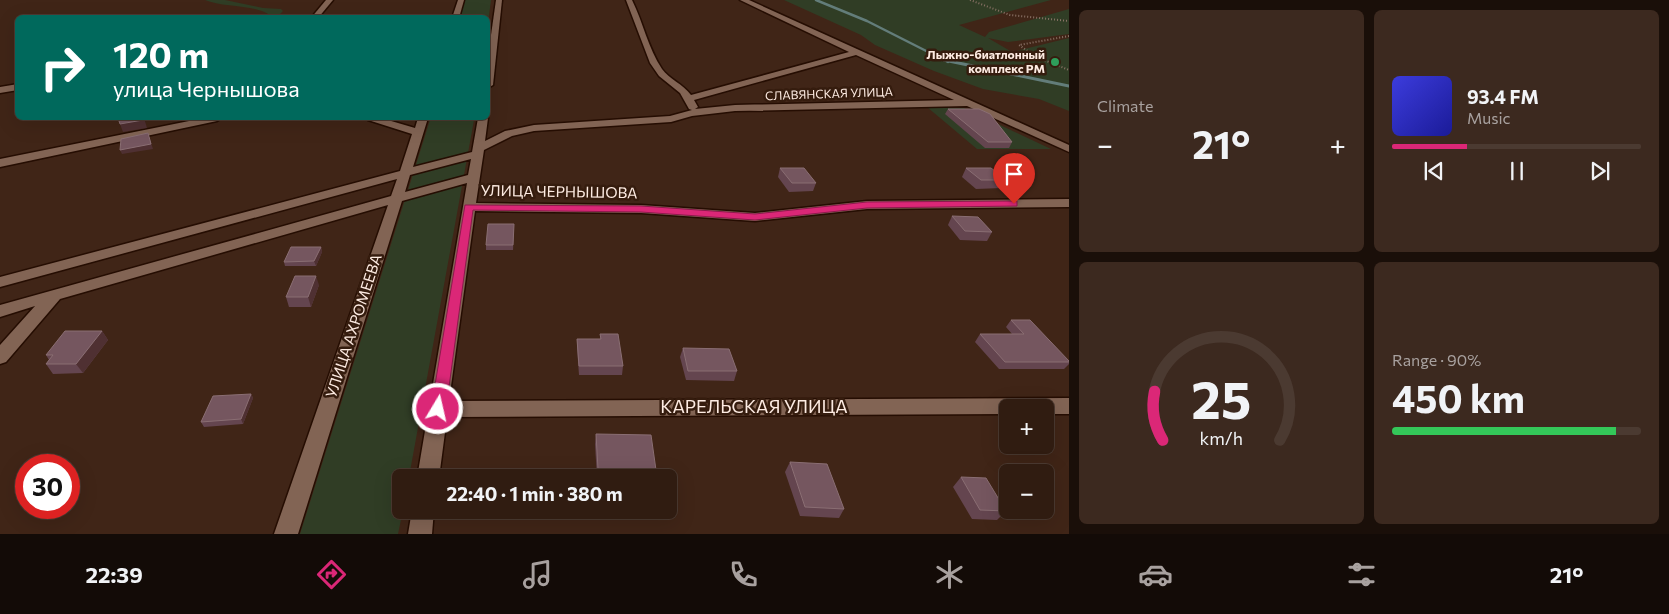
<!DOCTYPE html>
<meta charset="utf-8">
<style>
:root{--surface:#301c11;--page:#3c291f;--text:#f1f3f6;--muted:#a8a19f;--line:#4b3a31;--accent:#db2777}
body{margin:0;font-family:Commissioner,sans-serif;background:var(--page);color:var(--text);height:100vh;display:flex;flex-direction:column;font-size:19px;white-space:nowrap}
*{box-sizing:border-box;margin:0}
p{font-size:16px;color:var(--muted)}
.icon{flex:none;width:28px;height:28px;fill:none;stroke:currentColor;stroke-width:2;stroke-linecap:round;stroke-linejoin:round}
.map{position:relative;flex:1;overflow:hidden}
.sheet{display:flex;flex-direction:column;gap:10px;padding:10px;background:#1a0f09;width:600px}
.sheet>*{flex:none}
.banner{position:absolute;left:15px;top:15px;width:475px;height:105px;border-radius:8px;box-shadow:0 5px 20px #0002,0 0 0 1px var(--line);background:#00695c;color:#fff;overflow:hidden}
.fabs{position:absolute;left:999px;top:399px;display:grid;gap:10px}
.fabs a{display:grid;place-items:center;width:55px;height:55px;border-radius:8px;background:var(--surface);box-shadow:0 5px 20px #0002,0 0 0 1px var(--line);font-size:25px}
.speed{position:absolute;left:15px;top:454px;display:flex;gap:10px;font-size:25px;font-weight:700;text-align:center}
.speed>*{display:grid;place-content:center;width:65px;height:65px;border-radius:50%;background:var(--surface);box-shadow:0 5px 20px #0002,0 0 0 1px var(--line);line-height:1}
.speed .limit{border:8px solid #d22;background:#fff;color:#111}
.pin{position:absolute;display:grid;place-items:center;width:42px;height:42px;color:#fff;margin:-51px -21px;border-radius:50% 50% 50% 0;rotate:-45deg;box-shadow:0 0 5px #0007}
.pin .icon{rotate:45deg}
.me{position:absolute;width:55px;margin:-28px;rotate:9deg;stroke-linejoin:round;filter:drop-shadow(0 0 4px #0008)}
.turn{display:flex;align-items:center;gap:18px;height:105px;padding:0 15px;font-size:22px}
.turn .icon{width:65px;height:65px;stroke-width:2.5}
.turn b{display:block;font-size:35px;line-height:42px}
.big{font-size:38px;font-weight:700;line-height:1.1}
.sheet .tile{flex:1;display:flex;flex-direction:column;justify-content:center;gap:8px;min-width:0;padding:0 18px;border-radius:8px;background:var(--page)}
.sheet .dial{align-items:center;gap:0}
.dial svg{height:130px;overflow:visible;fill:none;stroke:var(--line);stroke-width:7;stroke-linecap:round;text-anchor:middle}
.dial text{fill:var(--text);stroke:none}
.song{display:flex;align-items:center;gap:15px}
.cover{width:60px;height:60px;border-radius:8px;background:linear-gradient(135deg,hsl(240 70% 55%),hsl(240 70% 35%))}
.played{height:5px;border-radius:2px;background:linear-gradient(90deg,var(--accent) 30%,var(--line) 30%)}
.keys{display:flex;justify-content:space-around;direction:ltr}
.heat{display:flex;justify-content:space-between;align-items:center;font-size:28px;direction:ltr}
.charge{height:8px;border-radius:4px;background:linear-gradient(90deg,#34c759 90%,var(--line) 0)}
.sheet .tiles{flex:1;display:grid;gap:10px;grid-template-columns:repeat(2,1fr)}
.trip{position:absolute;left:392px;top:469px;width:285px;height:50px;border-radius:8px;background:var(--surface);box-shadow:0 5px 20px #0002,0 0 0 1px var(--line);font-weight:700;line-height:50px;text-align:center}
.dock{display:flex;height:80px;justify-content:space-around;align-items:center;background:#130b07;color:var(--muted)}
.dock .icon{width:35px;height:35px}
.dock .on{color:var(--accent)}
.dock b{font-size:22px;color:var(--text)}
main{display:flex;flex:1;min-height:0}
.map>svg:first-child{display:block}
</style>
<main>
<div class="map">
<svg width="1069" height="534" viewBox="0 0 1069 534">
<rect width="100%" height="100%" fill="#402517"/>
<g fill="#303d25">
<path d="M205 0H225L263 8 281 9 283 11 280 14 283 17H272C259 4 223 8 205 0Z"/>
<path d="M460 0H491L488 23V18H454Z"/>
<path d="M784 0H1051L959 25 985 37 989 32 1069 9V34L1008 42 988 38 1012 52 1069 38V111L1039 99 983 89 934 71 875 45 861 35Z"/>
<path d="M927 107 964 108 1051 149H977Z"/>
<path d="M430 120H474L409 477 401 478V510H403L398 534H300Z"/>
</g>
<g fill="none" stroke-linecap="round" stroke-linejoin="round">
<path stroke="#637d7a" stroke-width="2.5" d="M816 0 867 21 948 62"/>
<path stroke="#637d7a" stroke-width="3" d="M944 60 1069 86"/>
<g stroke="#250d02" stroke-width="3">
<g id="minor">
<path d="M326 0H333L318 18H311Z"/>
<path d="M458 0H464L459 18H452Z"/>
<path d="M496 0H502L493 85 488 88V56Z"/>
<path d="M626 0H632C643 22 648 48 662 69 669 79 683 84 691 95L849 52 740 0H749L1069 145V152L967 106 735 111 692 116 671 122 534 131 512 136 484 150 476 203 641 205 755 213 867 201 1069 199V207L867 209 755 221 641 213 475 211 449 401 1069 398V414H1045V408H1008V414L447 417 439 478H417L467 183 402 201 298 534H274L388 205 60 299 6 362 0 364V345L35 306 0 317V305L391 196 397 179 0 287V277L400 171 412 134 368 120 367 118H381L415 128 418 118H428L413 167 472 152 478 118H488L485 141 505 131 534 125 670 116 692 110 689 109 680 93 659 76 650 63ZM856 55 954 100 735 105 695 109 698 107 694 100ZM471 159 468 175 405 192 410 175Z"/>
<path d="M18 84V90L0 93V87Z"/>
<path d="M204 118H222L217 121 0 167V159Z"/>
<path d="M412 510H434L432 534H408Z"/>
</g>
</g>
<g stroke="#897266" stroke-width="2" stroke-dasharray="1 2" stroke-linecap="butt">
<path d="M970 0 1010 15 1069 21"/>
<path d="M1069 36 1019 45 1036 57 1069 70"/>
</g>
<use href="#minor" fill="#826454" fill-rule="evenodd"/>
</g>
<g fill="#64454f">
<path d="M948 109 1012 142 1009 148H985L945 114Z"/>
<path d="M780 168 816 183 813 191 789 192 778 177Z"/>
<path d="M966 168 1007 180 1002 188 976 189 962 177Z"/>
<path d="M952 216 992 232 987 241 960 240 948 225Z"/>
<path d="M514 229 513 250H486V245Z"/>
<path d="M321 247 322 252 316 266H285L284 262Z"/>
<path d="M319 285 311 307H289L286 297Z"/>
<path d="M1011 320 1069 361V364L1064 369H999L975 342 980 334H1012L1006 327Z"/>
<path d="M102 331 108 340 83 373 53 374 46 364 49 360 46 355Z"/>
<path d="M600 334 623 366 622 375H579L577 348V339H600Z"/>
<path d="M683 348 737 371 734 381 686 380 680 357Z"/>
<path d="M251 394 253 398 243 424 204 427 201 422Z"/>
<path d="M596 434 656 470 654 478H597L595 444Z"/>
<path d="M790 462 844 509 839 518 800 516 785 472Z"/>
<path d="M961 477 1006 511 997 520 972 519 953 487Z"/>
</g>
<g fill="#4f3032">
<path d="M143 118H144L147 128 123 132 120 124Z"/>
<path d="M148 133 153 149 122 154 120 150Z"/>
<path d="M321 247 322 252 316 266 314 261Z"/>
<path d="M316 276 319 285 311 307 308 297Z"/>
<path d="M102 331 108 340 83 373 76 364Z"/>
<path d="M251 394 253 398 243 424 241 419Z"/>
</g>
<g fill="#75565f" stroke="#8a6e73">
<path d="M948 109H979L990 114 1012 142H988Z"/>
<path d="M118 118H143V120L120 124Z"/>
<path d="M148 133 151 144 120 150 121 139Z"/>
<path d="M780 168H804L816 183H792Z"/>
<path d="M966 168H991L1007 180H981Z"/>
<path d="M952 216 978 217 992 232 965 231Z"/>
<path d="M488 224H514L513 245H486Z"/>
<path d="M291 247H321L314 261 284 262Z"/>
<path d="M295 276H316L308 297H286Z"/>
<path d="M1011 320H1030L1069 361V362H1005L980 334H1024Z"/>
<path d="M65 331H102L76 364H46L53 355H46Z"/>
<path d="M600 334H618L623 366H579L577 339H601Z"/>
<path d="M683 348 729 349 737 371H688Z"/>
<path d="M251 394 241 419 201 422 213 396Z"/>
<path d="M596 434 651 435 656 470 598 469Z"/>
<path d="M790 462 827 464 844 509 805 507Z"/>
<path d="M961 477 986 478 1006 511 980 510Z"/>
</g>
<path fill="#db2777" stroke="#8e194d" d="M1014 201H1017V206L867 208 755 220 641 212 473 210 446 409 444 413 438 415 433 413 431 409 465 205 641 206 755 214 867 202Z"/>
<circle fill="#2e9e5b" stroke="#351c0e" stroke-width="2" cx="1055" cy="62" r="5"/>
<g text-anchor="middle" stroke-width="5" stroke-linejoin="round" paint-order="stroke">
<g font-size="12" font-weight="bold" fill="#fdebe2" stroke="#351c0e" text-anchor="end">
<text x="1045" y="59">Лыжно-биатлонный<tspan x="1045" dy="14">комплекс РМ</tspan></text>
</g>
<g font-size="12" fill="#fdebe2" stroke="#351c0e">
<text transform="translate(829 94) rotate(-2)" y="4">СЛАВЯНСКАЯ УЛИЦА</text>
</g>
<g font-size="15" fill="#fdebe2" stroke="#351c0e">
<text transform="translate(559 192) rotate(1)" y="5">УЛИЦА ЧЕРНЫШОВА</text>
<text transform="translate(354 326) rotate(-72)" y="5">УЛИЦА АХРОМЕЕВА</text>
</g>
<g font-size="18" fill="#fdebe2" stroke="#351c0e">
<text x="754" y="413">КАРЕЛЬСКАЯ УЛИЦА</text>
</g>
</g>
</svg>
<div class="fabs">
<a>+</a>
<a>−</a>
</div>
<div class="speed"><div class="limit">30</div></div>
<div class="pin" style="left:1014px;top:204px;background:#d93025"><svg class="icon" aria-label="arrive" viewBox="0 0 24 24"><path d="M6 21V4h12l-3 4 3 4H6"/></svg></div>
<svg class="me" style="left:438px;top:409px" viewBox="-20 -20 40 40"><circle r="17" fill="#db2777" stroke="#fff" stroke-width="3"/><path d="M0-11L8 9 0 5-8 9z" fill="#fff"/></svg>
<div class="trip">22:40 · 1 min · 380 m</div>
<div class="banner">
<div class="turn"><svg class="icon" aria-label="right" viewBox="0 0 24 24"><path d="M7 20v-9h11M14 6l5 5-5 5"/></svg><div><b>120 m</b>улица Чернышова</div></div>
</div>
</div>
<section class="sheet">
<div class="tiles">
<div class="tile"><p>Climate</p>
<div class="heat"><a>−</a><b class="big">21°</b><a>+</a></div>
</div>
<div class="tile">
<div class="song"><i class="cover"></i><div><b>93.4 FM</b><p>Music</p></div></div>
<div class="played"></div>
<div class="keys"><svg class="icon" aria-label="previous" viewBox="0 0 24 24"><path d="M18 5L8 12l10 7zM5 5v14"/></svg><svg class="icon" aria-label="pause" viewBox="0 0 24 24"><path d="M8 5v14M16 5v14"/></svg><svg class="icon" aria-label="next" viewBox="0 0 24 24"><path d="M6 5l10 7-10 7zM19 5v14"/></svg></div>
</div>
<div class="tile dial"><svg viewBox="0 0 100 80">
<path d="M14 69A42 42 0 1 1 86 69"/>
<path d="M14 69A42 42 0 0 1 9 39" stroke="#db2777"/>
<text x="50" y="56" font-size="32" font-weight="700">25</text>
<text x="50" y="72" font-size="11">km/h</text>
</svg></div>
<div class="tile"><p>Range · 90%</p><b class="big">450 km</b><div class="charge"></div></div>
</div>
</section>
</main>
<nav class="dock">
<b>22:39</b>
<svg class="icon on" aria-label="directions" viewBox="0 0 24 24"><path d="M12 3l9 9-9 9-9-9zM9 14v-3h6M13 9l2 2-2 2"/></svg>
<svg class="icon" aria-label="music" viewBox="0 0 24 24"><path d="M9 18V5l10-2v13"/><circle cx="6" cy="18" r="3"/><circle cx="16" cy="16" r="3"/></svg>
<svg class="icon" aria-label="phone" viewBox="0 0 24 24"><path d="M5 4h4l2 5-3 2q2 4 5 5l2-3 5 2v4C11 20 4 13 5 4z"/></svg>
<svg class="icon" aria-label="climate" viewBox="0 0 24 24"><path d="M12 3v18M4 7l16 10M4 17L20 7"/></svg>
<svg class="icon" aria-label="car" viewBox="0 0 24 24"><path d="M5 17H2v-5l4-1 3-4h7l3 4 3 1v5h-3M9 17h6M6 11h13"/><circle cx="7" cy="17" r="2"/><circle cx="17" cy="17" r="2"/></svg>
<svg class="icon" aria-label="filters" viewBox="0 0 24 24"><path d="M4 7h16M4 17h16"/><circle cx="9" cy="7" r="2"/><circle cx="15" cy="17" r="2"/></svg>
<b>21°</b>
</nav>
